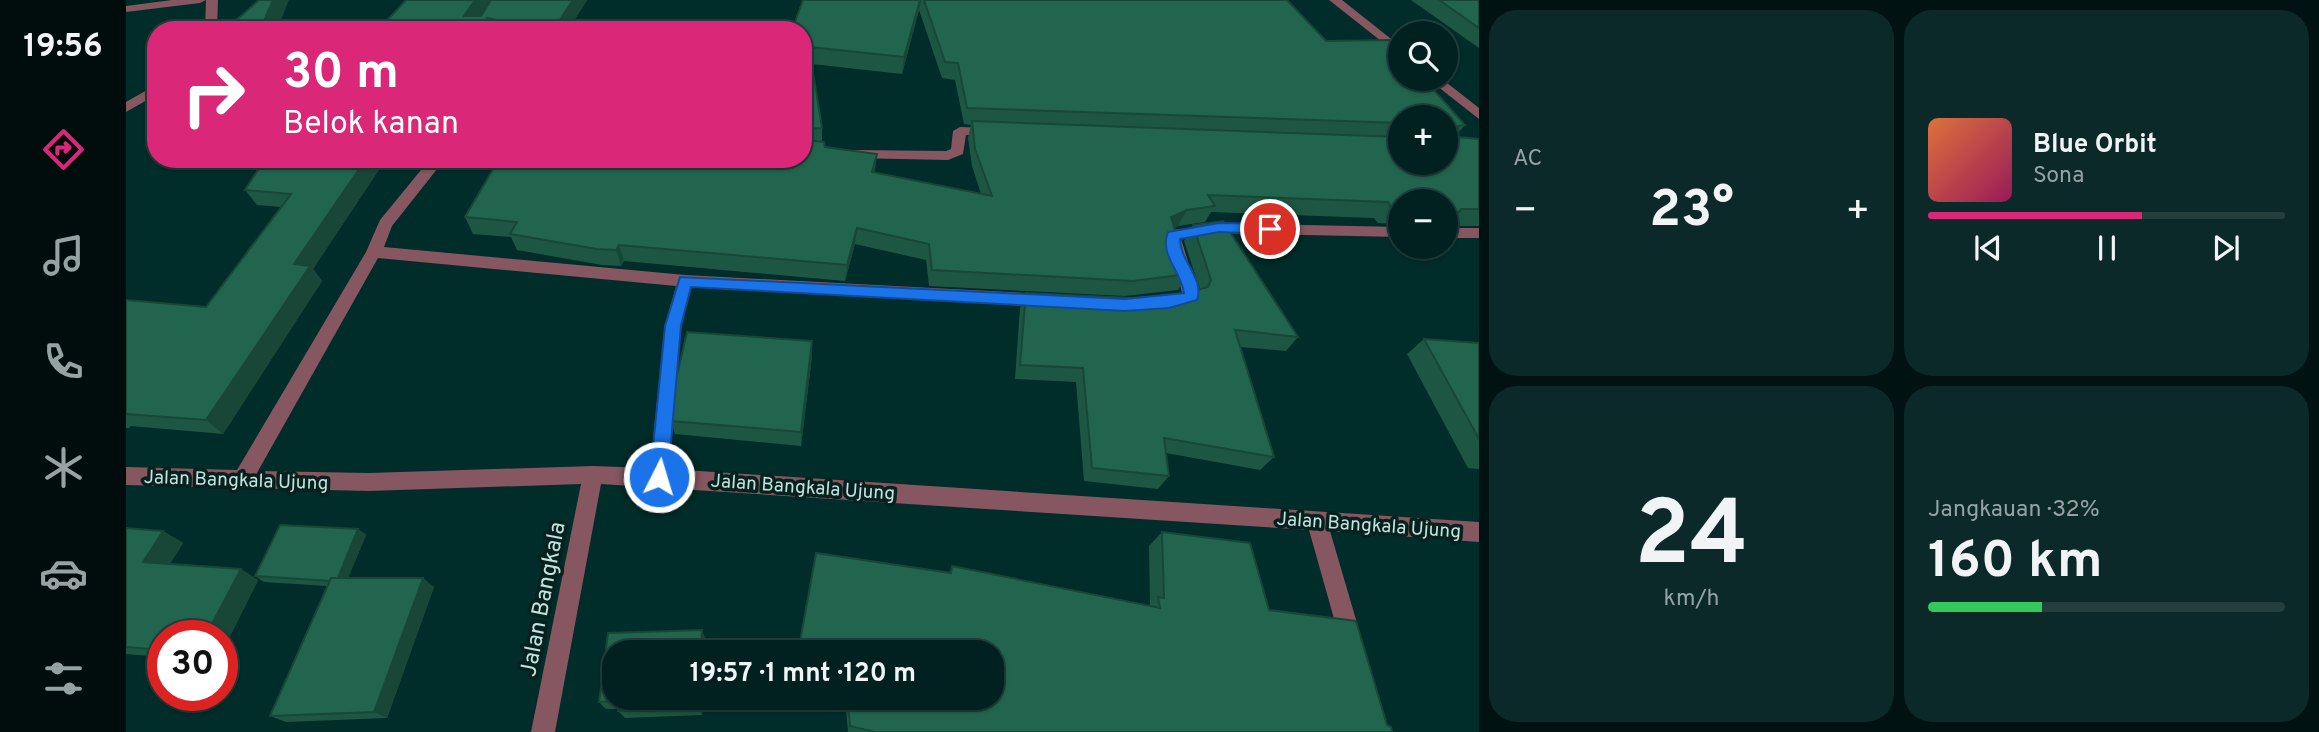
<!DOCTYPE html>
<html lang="id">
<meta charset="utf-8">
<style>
:root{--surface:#00211f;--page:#0a2928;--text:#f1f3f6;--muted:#95a3a4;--line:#223e3d;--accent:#db2777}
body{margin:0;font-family:Overpass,sans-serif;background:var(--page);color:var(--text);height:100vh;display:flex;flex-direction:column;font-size:26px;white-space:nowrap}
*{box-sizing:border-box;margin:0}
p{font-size:23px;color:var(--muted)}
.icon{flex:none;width:38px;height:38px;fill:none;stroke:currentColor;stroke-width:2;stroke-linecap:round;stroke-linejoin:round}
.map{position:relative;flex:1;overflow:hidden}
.side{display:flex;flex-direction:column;gap:10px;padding:10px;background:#001211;width:840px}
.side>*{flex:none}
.guide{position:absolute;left:21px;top:21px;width:665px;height:147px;border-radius:28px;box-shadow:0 2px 5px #0004,0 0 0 2px var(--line);background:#db2777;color:#fff;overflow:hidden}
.controls{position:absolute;left:1262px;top:21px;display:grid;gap:14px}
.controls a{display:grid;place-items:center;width:70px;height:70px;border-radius:50%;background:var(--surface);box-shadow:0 2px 5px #0004,0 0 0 2px var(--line);font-size:35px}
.speed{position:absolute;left:21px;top:620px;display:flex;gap:14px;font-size:35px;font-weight:700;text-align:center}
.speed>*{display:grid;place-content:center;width:91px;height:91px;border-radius:50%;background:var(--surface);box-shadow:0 2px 5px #0004,0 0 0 2px var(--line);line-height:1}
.speed .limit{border:10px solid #d22;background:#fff;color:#111}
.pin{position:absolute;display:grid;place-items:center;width:60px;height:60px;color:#fff;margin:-30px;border:4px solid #fff;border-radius:50%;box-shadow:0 2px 7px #0007}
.me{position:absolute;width:77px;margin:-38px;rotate:5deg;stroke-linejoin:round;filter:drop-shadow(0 0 5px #0008)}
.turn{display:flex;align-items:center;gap:24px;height:147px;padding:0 21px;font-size:32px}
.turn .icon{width:91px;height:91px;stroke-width:2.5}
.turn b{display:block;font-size:49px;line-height:60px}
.big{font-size:52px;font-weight:700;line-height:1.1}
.side .card{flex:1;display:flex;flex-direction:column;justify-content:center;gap:10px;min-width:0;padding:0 24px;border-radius:28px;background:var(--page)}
.side .dial{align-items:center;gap:0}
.dial b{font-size:91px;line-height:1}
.song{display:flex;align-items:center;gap:21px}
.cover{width:84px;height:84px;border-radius:10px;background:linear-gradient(135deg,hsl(20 70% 55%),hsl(330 70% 35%))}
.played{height:7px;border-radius:4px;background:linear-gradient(90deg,var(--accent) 60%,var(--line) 60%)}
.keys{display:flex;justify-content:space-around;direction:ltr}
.heat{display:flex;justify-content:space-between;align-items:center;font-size:38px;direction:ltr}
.charge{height:10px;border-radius:5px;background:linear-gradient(90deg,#34c759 32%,var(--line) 0)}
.side .tiles{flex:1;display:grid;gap:10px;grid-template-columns:repeat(2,1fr)}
.trip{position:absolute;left:476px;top:640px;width:402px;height:70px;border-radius:28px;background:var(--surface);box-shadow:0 2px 5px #0004,0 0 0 2px var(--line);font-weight:700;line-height:70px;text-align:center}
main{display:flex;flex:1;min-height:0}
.tabs{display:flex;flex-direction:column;width:126px;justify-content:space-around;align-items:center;background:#000d0c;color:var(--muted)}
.tabs .icon{width:49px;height:49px}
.tabs .on{color:var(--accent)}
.tabs b{font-size:32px;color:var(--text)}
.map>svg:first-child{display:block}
</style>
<main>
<nav class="tabs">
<b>19:56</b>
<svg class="icon on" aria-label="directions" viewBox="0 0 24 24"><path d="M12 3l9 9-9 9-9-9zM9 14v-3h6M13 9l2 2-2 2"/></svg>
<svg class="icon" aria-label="music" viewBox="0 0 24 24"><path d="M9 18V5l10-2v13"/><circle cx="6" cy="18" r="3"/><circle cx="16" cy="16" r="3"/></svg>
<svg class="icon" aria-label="phone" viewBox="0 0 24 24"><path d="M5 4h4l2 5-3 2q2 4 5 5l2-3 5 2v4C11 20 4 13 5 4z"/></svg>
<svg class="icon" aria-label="climate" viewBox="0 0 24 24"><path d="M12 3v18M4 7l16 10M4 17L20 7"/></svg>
<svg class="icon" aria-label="car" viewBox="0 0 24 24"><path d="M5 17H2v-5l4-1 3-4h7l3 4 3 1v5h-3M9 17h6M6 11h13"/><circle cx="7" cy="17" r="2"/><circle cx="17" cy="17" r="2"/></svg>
<svg class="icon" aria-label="filters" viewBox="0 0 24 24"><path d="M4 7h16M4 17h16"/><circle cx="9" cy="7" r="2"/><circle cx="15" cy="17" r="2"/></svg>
</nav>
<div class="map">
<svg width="1353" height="732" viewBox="0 0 1353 732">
<rect width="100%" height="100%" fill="#002c29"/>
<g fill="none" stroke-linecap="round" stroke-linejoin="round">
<g fill="#865760" fill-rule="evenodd">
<path d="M46 0H80L74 3 0 12V6Z"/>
<path d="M80 0H92L91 30H79Z"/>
<path d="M1203 0H1216L1274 46V56Z"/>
<path d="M1302 79H1316L1353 108V119Z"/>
<path d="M30 85V95L0 112V102Z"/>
<path d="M834 127 865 128 872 132 865 136 840 135 837 154 822 160 727 158 720 154 727 150 820 151 825 149 827 131Z"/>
<path d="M304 159H319L266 226 258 247 559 275 919 294 927 300 919 306 565 287 555 326 543 469 1353 522V542L1204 531 1236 640 1233 648 1225 651 1217 648 1214 640 1183 530 475 484 429 732H405L455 484 243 491 0 485V467L111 470 240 252 254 220ZM252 258 550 286 539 326 524 468 467 466 243 473 132 471Z"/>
<path d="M1093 223 1274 227V237L1093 233 1055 239 1073 296 1071 300 1049 307 1043 305 1041 301 1043 297 1056 293C1053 273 1034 251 1042 231Z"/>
<rect x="1320" y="228" width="33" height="10"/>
</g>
</g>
<g fill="#1d5743" fill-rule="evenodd">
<path d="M365 0H461L442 30H252L354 16Z"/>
<path d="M677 0H1161L1200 41 1339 125 1332 133V137L1353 139V226H1320V201H1274V224L1252 223 1248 218 1085 212 1079 222 1052 226 1048 228 1062 274 1052 290 999 296 803 286 800 260 729 244 719 281 498 261 495 266 476 265 391 250 385 237 347 234 339 217 677 159ZM793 10 816 78 829 80 838 124 845 125 842 138 846 166 855 194 749 172 699 147 696 142V128L686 64 776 74ZM1274 117H1320L1274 163Z"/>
<path d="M1285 0H1353V48Z"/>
<path d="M260 159 187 269 196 281 97 434 5 426 3 428H0V300L80 307 155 207 131 205 119 190Z"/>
<path d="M1067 225 1172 337 1160 351 1114 347 1148 457 1134 470 1040 453 1043 476 1032 489 958 481 950 382 889 379 894 308 900 293 1007 298 1053 295 1074 289 1058 241Z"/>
<path d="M1298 339 1353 343V469L1342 468 1281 354Z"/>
<path d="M686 341V356L675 446 549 434 545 421Z"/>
<path d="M0 528 37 531 57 543 44 564 115 569 132 580 96 652V635H37V657L0 654Z"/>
<path d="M232 529 240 535 222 578 308 587 261 718 160 722 144 716 201 586 138 582 129 576Z"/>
<path d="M1036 532 1143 610 1261 725 1266 732H722L720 710 664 712 663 704 823 573 826 566 1022 606 1024 604 1023 546Z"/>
<path d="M576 630 579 639 488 698H577L576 715 499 718 492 711V709H480L473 702Z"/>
</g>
<g fill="#184737">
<path d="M147 0H163L151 30H134Z"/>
<path d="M349 0H364L346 30 338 16Z"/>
<path d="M447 0H461L442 30H427Z"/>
<path d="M794 0H795L793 10 776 74 778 57Z"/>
<path d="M361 18 365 30H354Z"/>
<path d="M751 154 749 171 745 188 746 172Z"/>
<path d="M240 159H260L187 269 196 281 97 434 80 420 168 264Z"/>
<path d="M1061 210 1052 226 1037 234 1045 217Z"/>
<path d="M731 228 729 244 719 281 721 265Z"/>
<path d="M493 245 498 261 495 266 490 250Z"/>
<path d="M686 341V356L675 446V432Z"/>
<path d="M232 529 240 535 218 587 210 581Z"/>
<path d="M37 531 57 543 38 573 17 562Z"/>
<path d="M115 569 132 580 96 652V635H80Z"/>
<path d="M297 578 308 587 261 718 248 712Z"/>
<path d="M576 630 579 639V653H575Z"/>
<path d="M573 698H577L576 715 573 708Z"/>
</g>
<g fill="#22654e" stroke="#184737" stroke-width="2">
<path d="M133 0H147L134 30H99Z"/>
<path d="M280 0H349L338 16H355L365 0H447L427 30H415L361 18 354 30H252Z"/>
<path d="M677 0H794L778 57 683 47 696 128 677 129V30H666Z"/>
<path d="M798 0H1161L1200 41 1264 40 1274 52V79H1298L1339 125 1332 126V137L1353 139V209H1335L1333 212H1320V201H1274V207H1265L1262 202 1082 195 1089 206 1061 210 1045 217 1062 274 1007 281 806 270 803 244 731 228 721 265 493 245 490 250 471 249 384 234 391 222 339 217 373 159H677V140L698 142 699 147 751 154 746 172 866 196 849 149 846 121 1274 137V163H1320V117H1274V123L841 108 832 63 819 62Z"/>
<path d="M1313 0H1353V28Z"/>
<path d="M139 159H240L168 264 184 266 80 420 0 414V300L80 307 165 194 119 190Z"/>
<path d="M1097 221 1172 337 1109 330 1148 457 1038 438 1043 476 966 468 957 368 894 365 900 293 1007 298 1053 295 1082 287 1085 280 1067 225Z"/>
<path d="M561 332 686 341 675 432 545 421 548 388Z"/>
<path d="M1298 339 1353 343V439Z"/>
<path d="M154 525 232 529 212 578H205L204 581 129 576Z"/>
<path d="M0 528 37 531 17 562 115 569 80 635H37V650L0 647Z"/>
<path d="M1036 532 1124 543 1143 610 1230 621 1261 725 1265 727 1266 732H749L724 726 722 702 663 704 664 698H866V653H672L690 553 825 573 826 566 1034 608 1032 597 1038 598Z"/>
<path d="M205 578H297L248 712 144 716Z"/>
<path d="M576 630 575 653H488V698H573V708L492 711 491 701 473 702 482 633Z"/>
</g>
<path fill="#1a73e8" stroke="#114b97" stroke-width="2" d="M1093 223 1144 224 1151 229 1144 234 1093 232 1054 239C1054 261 1079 279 1071 300L1043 308 999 311 565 287 555 326 542 477 533 485 524 477 539 326 554 277 999 299 1058 293C1055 271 1033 255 1042 232Z"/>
<g text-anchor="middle" stroke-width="7" stroke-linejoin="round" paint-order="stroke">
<g font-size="19" fill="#c0e4df" stroke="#08201e">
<text transform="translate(110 479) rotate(2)" y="7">Jalan Bangkala Ujung</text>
<text transform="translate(677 486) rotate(4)" y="7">Jalan Bangkala Ujung</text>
<text transform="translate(1243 524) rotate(4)" y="7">Jalan Bangkala Ujung</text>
</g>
<g font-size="23" fill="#c0e4df" stroke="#08201e">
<text transform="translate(416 599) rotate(-79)" y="8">Jalan Bangkala</text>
</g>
</g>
</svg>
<div class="controls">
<a><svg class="icon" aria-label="search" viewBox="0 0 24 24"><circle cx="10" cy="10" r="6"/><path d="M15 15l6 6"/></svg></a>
<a>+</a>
<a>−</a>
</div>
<div class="speed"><div class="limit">30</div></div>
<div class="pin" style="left:1144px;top:229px;background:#d93025"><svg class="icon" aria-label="arrive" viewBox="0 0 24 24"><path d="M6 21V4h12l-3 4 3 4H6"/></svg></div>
<svg class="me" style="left:533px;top:477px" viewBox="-20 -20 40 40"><circle r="17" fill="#1a73e8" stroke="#fff" stroke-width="3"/><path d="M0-11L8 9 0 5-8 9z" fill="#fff"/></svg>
<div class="trip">19:57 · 1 mnt · 120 m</div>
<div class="guide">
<div class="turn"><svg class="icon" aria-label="right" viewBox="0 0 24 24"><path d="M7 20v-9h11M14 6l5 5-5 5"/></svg><div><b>30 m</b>Belok kanan</div></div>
</div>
</div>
<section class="side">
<div class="tiles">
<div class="card"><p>AC</p>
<div class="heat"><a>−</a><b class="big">23°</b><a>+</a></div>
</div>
<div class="card">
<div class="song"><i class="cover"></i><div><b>Blue Orbit</b><p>Sona</p></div></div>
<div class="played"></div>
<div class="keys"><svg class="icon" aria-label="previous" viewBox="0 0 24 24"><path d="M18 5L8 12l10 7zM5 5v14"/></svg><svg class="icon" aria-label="pause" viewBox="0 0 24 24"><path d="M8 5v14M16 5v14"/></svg><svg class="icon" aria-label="next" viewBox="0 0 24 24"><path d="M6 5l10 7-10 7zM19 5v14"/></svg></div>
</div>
<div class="card dial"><b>24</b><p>km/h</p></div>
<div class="card"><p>Jangkauan · 32%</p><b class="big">160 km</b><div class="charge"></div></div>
</div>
</section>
</main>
